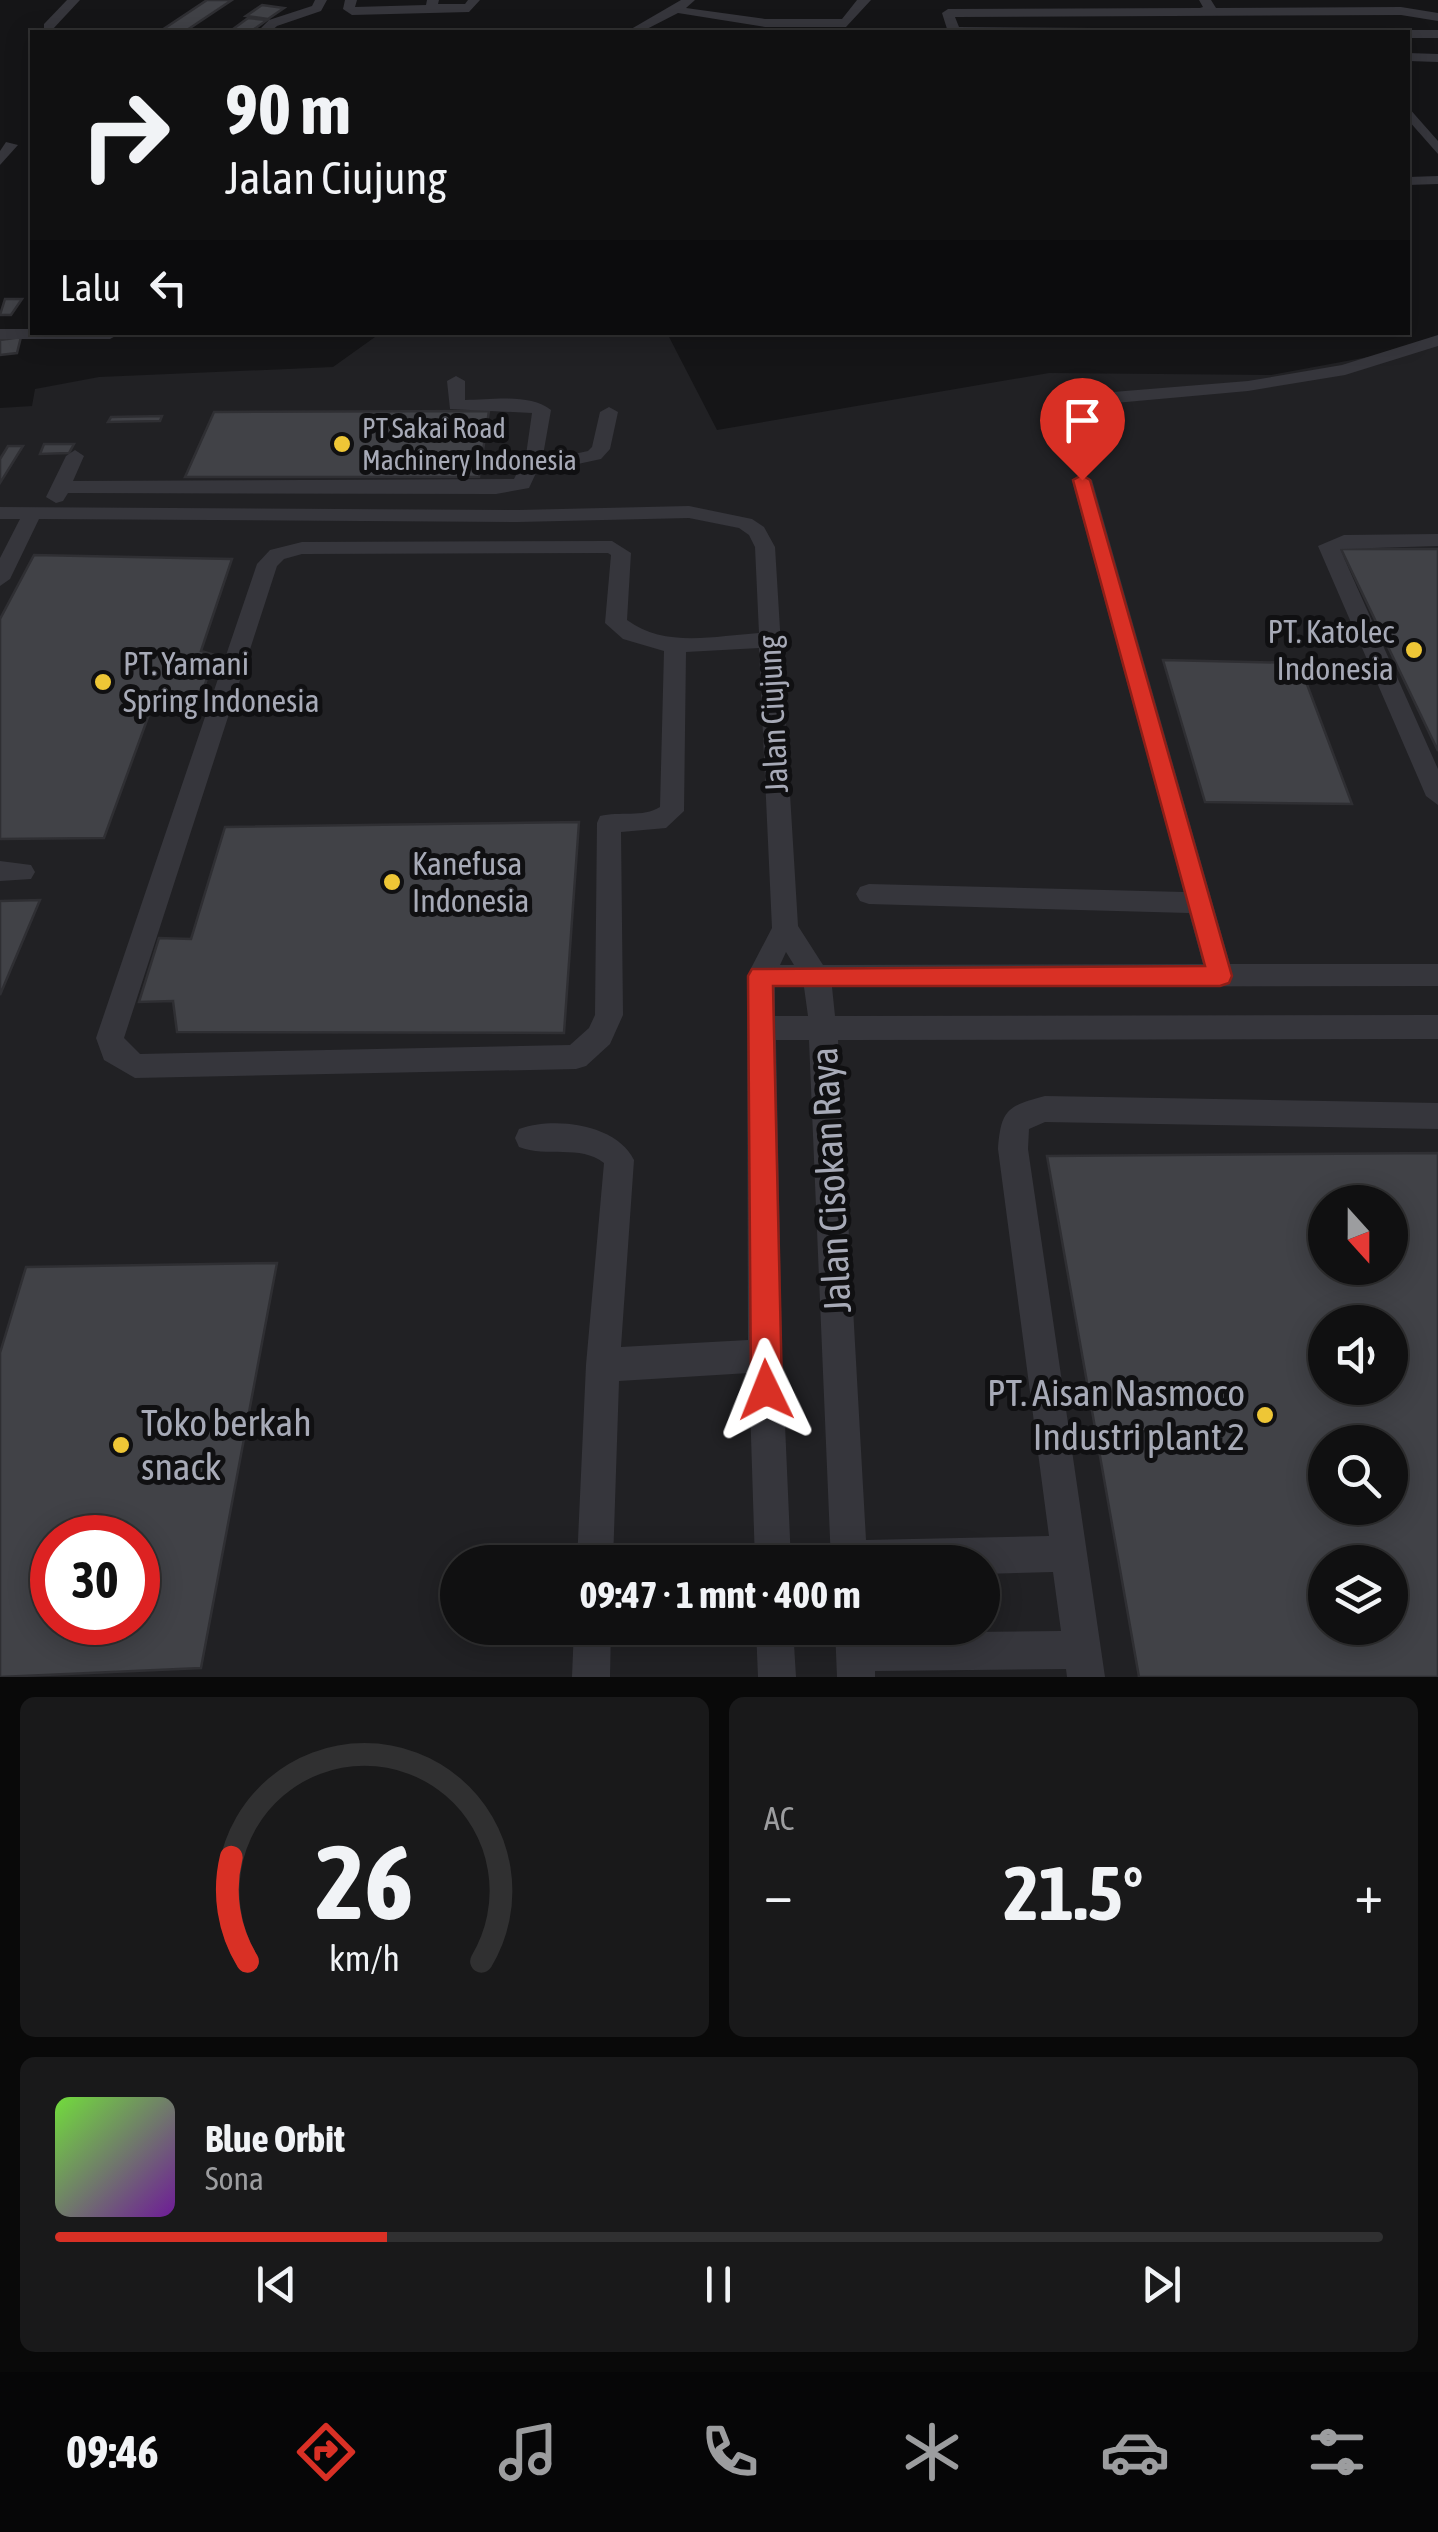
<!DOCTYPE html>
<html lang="id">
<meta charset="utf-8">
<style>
:root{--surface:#101011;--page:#19191a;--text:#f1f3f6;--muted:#9c9d9f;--line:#303031;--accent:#d93025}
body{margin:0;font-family:"Asap Condensed",sans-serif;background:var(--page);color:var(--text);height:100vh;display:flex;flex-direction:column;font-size:38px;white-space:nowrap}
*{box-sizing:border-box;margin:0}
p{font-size:32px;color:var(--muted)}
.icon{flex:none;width:55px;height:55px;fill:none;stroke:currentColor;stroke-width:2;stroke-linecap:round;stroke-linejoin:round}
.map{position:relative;height:1677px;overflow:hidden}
.sheet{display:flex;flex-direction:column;gap:20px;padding:20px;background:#090909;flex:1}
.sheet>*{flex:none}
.guide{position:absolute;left:30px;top:30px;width:1380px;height:305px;border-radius:0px;box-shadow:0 5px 25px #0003,0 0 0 2px var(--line);background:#101011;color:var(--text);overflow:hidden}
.needle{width:65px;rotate:159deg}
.tools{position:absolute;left:1308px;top:1185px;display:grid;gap:20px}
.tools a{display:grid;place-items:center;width:100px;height:100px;border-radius:50%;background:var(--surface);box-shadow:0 5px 25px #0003,0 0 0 2px var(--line);font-size:50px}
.speed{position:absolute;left:30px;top:1515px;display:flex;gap:20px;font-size:50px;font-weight:700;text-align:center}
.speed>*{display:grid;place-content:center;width:130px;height:130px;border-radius:50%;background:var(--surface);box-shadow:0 5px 25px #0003,0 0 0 2px var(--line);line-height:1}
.speed .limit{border:15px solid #d22;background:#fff;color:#111}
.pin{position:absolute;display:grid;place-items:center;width:85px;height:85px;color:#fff;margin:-102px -42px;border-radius:50% 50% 50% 0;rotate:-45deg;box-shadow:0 0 10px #0007}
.pin .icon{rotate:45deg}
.me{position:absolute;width:110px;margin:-55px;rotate:358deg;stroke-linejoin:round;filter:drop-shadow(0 0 8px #0008)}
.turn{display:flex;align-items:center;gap:35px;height:210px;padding:0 30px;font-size:45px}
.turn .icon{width:130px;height:130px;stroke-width:2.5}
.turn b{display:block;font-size:70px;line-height:85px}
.then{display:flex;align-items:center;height:95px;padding:0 30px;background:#0003;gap:20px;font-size:38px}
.big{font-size:75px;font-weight:700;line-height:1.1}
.sheet .tile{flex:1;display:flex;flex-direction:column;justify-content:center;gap:15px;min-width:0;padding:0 35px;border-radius:15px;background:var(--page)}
.sheet .dial{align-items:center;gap:0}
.dial svg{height:260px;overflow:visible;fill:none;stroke:var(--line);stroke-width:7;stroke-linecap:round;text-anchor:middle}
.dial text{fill:var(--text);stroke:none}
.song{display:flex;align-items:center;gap:30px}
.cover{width:120px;height:120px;border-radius:15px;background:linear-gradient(135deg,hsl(100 70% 55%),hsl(280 70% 35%))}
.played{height:10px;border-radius:5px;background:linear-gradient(90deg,var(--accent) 25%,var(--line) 25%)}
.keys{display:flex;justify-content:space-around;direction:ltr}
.heat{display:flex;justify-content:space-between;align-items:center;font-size:55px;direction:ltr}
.sheet .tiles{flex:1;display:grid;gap:20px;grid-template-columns:1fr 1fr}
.tile:last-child{grid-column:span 2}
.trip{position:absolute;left:440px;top:1545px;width:560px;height:100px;border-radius:50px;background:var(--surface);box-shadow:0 5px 25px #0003,0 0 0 2px var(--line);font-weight:700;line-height:100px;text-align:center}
.tab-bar{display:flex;height:160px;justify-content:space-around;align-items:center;background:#060607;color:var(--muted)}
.tab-bar .icon{width:70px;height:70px}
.tab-bar .current{color:var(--accent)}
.tab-bar b{font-size:45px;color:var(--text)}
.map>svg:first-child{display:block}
</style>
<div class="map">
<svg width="1438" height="1677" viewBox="0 0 1438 1677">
<rect width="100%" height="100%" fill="#151517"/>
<path fill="#212124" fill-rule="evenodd" d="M382 332 667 333 717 430 1049 373 1271 375 1438 344V1677H0V408L32 406 35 389 99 377 333 367ZM1325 1202H1390V1268H1325ZM1325 1322H1390V1388H1325ZM1325 1442H1390V1508H1325ZM52 1538H138V1622H52ZM458 1562H982V1628H458ZM1325 1562H1390V1628H1325Z"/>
<g fill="#414247" stroke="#2f2f33" stroke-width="2.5" fill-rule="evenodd">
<path d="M207 0H232L184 32H159Z"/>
<path d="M262 5 284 8 268 19 246 16Z"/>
<path d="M248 18 267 20 250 32H229Z"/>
<path d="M5 299H22L11 315H0Z"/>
<path d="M21 337 17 353 0 355V340Z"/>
<path d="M489 411 479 477H185L214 412Z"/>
<path d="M162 416 160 421 108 422 111 417Z"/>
<path d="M44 444H74L69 453 40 454Z"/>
<path d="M8 446H23L0 483V459Z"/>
<path d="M1341 549H1438V751Z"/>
<path d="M34 555 232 559 201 651 215 655 197 708 151 709 104 838 0 839V619Z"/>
<path d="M1163 660 1299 663 1352 804 1205 802Z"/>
<path d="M579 822 564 1033 177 1032 173 1001 139 1002 159 938 191 939 225 827Z"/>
<path d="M40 900 0 995V901Z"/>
<path d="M1438 1153V1677H1139L1047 1156ZM1325 1202H1390V1268H1325ZM1325 1322H1390V1388H1325ZM1325 1442H1390V1508H1325ZM1325 1562H1390V1628H1325Z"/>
<path d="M277 1263 201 1668 0 1677V1353L26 1267ZM52 1538H138V1622H52Z"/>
</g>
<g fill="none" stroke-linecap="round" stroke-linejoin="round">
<g fill="#36363c" fill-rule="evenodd">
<path d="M67 0H80L52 30H44V24Z"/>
<path d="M315 0H327L321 11 277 26 270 32H257L269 20 312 6Z"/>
<path d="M345 0H357L355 7 426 5 427 0H439L438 4H465L468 0H480L469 12 352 15 343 9Z"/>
<path d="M681 0H695L686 8 765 19H842L857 0H871L846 27H765L678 13 641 32H626Z"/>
<path d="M1199 0H1211L1216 8 1401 7 1438 13V21L1401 15 955 17 959 27 1095 28 1101 32H948L942 13 948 9 1200 8 1203 7Z"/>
<path d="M1408 30H1438V38H1408V32H1403Z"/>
<path d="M1408 53 1438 54V62L1408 61Z"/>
<path d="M1408 107 1438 141V154L1408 120Z"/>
<path d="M6 142 18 145 0 165V151Z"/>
<path d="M1438 176V184L1408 185V177Z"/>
<path d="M0 329H32V332L119 334 110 339H0Z"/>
<path d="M1438 335V346L1345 375 1248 391 1115 403 1090 412 1067 408 1059 401 1065 389C1079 386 1099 385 1113 392L1248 381 1342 365ZM1078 398H1097L1098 399Z"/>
<path d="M456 376 465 381V400C491 400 530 393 551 410L542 461 588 451 592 447 600 412 609 407 618 412 610 449 601 459 536 473 529 488 496 494 68 493 63 501 56 503 46 497 66 456 75 450 84 456 73 481 514 479 526 455 532 413 450 409 447 381Z"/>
<path d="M1082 474 1092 480 1230 964H1438V986L832 987 835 1016 1438 1015V1039L838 1040 866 1540 1049 1536 998 1149C1001 1110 1007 1106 1045 1096L1438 1103V1129L1045 1122 1029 1129 1028 1149 1105 1677H1067L1066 1669 875 1671V1677H837L835 1628H871L872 1633 1061 1631 1053 1572 982 1574V1562H831L809 1040H776L782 1356 791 1562H755L749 1373 619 1381 613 1562H577L586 1365 604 1163C580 1144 547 1158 519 1147L515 1138 519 1129C554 1116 617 1124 634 1160L621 1347 748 1340 747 976 772 928 759 648 686 652 684 811 666 828 621 832 623 1015 610 1044 586 1066 576 1069 135 1078 104 1060 96 1038 257 564 270 550 302 542 612 541 631 553 627 620C664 648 715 636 759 633L755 547 749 535 739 528 689 518 518 522 39 519 10 579 0 586V558L20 519H0V507L518 510 689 506 752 519 764 527 775 547 798 926 823 965 1203 964 1189 913 869 904 860 901 856 894 860 887 869 884 1184 892 1072 480ZM608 553 611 555 605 623 623 639 664 651 660 807C643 818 619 811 600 816L597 823 595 1015 589 1028 570 1045 140 1054 124 1038 277 566 284 559 302 554ZM786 952 794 965H780ZM775 987H804L808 1016H775Z"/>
<path d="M1438 534V546L1340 549 1438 769V805L1426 796 1318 546 1344 535Z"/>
<path d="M0 861 31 865 35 872 31 879 0 881Z"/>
<path d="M574 1628H611L610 1677H572Z"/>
<path d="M756 1628H793L796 1677H758Z"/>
</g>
</g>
<path fill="#d93025" stroke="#8d1f18" stroke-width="2.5" d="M1082 475 1090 480 1232 976 1229 983 1220 986H773L782 1390 777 1401 766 1406 756 1401 751 1390 748 976 752 969 1205 966 1073 480Z"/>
<g fill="#eec636" stroke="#101012" stroke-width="4">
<circle cx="342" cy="444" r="10"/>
<circle cx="1414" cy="650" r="10"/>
<circle cx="103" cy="682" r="10"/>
<circle cx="392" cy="882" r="10"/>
<circle cx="1265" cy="1415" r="10"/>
<circle cx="121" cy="1445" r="10"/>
</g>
<g text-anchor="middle" stroke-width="10" stroke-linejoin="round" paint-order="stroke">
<g font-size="28" fill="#a7aab7" stroke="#101012" text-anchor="start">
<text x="362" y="438">PT Sakai Road<tspan x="362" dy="32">Machinery Indonesia</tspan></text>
</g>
<g font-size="32" fill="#a7aab7" stroke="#101012" text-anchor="start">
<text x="1394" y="643" text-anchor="end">PT. Katolec<tspan x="1394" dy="37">Indonesia</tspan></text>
<text x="123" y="675">PT. Yamani<tspan x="123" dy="37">Spring Indonesia</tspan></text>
<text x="412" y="875">Kanefusa<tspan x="412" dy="37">Indonesia</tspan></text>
</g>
<g font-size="32" fill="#a7aab7" stroke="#101012">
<text transform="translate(773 714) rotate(-93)" y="11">Jalan Ciujung</text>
</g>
<g font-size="38" fill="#a7aab7" stroke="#101012">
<text transform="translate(831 1180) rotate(-93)" y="13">Jalan Cisokan Raya</text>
</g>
<g font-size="38" fill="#a7aab7" stroke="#101012" text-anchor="end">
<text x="1245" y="1406">PT. Aisan Nasmoco<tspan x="1245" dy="44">Industri plant 2</tspan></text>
<text x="141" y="1436" text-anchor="start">Toko berkah<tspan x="141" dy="44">snack</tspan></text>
</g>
</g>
</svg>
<div class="tools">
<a><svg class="needle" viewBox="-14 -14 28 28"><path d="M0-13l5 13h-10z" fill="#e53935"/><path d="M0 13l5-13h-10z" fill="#9c9d9f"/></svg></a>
<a><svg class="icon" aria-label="sound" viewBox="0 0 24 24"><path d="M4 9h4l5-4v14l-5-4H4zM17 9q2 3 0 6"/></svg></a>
<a><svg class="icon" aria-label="search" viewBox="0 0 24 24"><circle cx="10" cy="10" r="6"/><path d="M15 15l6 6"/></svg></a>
<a><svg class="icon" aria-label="layers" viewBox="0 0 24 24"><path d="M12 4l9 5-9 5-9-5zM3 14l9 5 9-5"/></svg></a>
</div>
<div class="speed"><div class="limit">30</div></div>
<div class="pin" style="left:1082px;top:480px;background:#d93025"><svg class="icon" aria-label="arrive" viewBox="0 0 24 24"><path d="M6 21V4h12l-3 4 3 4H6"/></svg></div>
<svg class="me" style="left:766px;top:1390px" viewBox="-20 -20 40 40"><path d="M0-17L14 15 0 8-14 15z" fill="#d93025" stroke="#fff" stroke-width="4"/></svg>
<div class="trip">09:47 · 1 mnt · 400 m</div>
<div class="guide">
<div class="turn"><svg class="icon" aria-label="right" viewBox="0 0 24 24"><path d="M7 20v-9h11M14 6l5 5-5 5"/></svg><div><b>90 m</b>Jalan Ciujung</div></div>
<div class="then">Lalu<svg class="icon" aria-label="left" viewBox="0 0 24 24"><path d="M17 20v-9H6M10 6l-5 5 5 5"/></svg></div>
</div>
</div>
<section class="sheet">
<div class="tiles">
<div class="tile dial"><svg viewBox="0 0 100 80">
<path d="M14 69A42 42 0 1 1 86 69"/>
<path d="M14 69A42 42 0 0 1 9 37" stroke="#d93025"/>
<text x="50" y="56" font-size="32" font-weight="700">26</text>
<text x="50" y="72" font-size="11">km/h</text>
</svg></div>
<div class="tile"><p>AC</p>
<div class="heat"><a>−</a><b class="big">21.5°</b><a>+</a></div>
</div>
<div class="tile">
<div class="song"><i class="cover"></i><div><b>Blue Orbit</b><p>Sona</p></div></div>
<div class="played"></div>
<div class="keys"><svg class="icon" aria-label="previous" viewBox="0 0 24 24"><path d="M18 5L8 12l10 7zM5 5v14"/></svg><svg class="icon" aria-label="pause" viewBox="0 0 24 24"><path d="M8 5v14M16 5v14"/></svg><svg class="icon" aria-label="next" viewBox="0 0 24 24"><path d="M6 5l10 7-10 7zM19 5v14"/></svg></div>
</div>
</div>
</section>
<nav class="tab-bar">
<b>09:46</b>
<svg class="icon current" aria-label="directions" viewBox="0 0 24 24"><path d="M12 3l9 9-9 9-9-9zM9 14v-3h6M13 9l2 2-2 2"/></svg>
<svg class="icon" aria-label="music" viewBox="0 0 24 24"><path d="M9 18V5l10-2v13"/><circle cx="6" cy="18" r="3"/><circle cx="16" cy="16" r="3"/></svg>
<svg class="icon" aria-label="phone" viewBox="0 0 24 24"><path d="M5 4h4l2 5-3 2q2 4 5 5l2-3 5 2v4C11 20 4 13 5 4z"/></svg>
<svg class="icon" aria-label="climate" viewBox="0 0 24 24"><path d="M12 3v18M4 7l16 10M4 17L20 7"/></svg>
<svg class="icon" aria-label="car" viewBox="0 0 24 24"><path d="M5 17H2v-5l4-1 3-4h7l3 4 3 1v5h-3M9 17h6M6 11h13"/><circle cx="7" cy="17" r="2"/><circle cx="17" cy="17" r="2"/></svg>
<svg class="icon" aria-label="filters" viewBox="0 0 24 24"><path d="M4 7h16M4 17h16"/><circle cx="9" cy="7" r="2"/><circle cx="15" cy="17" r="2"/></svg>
</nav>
